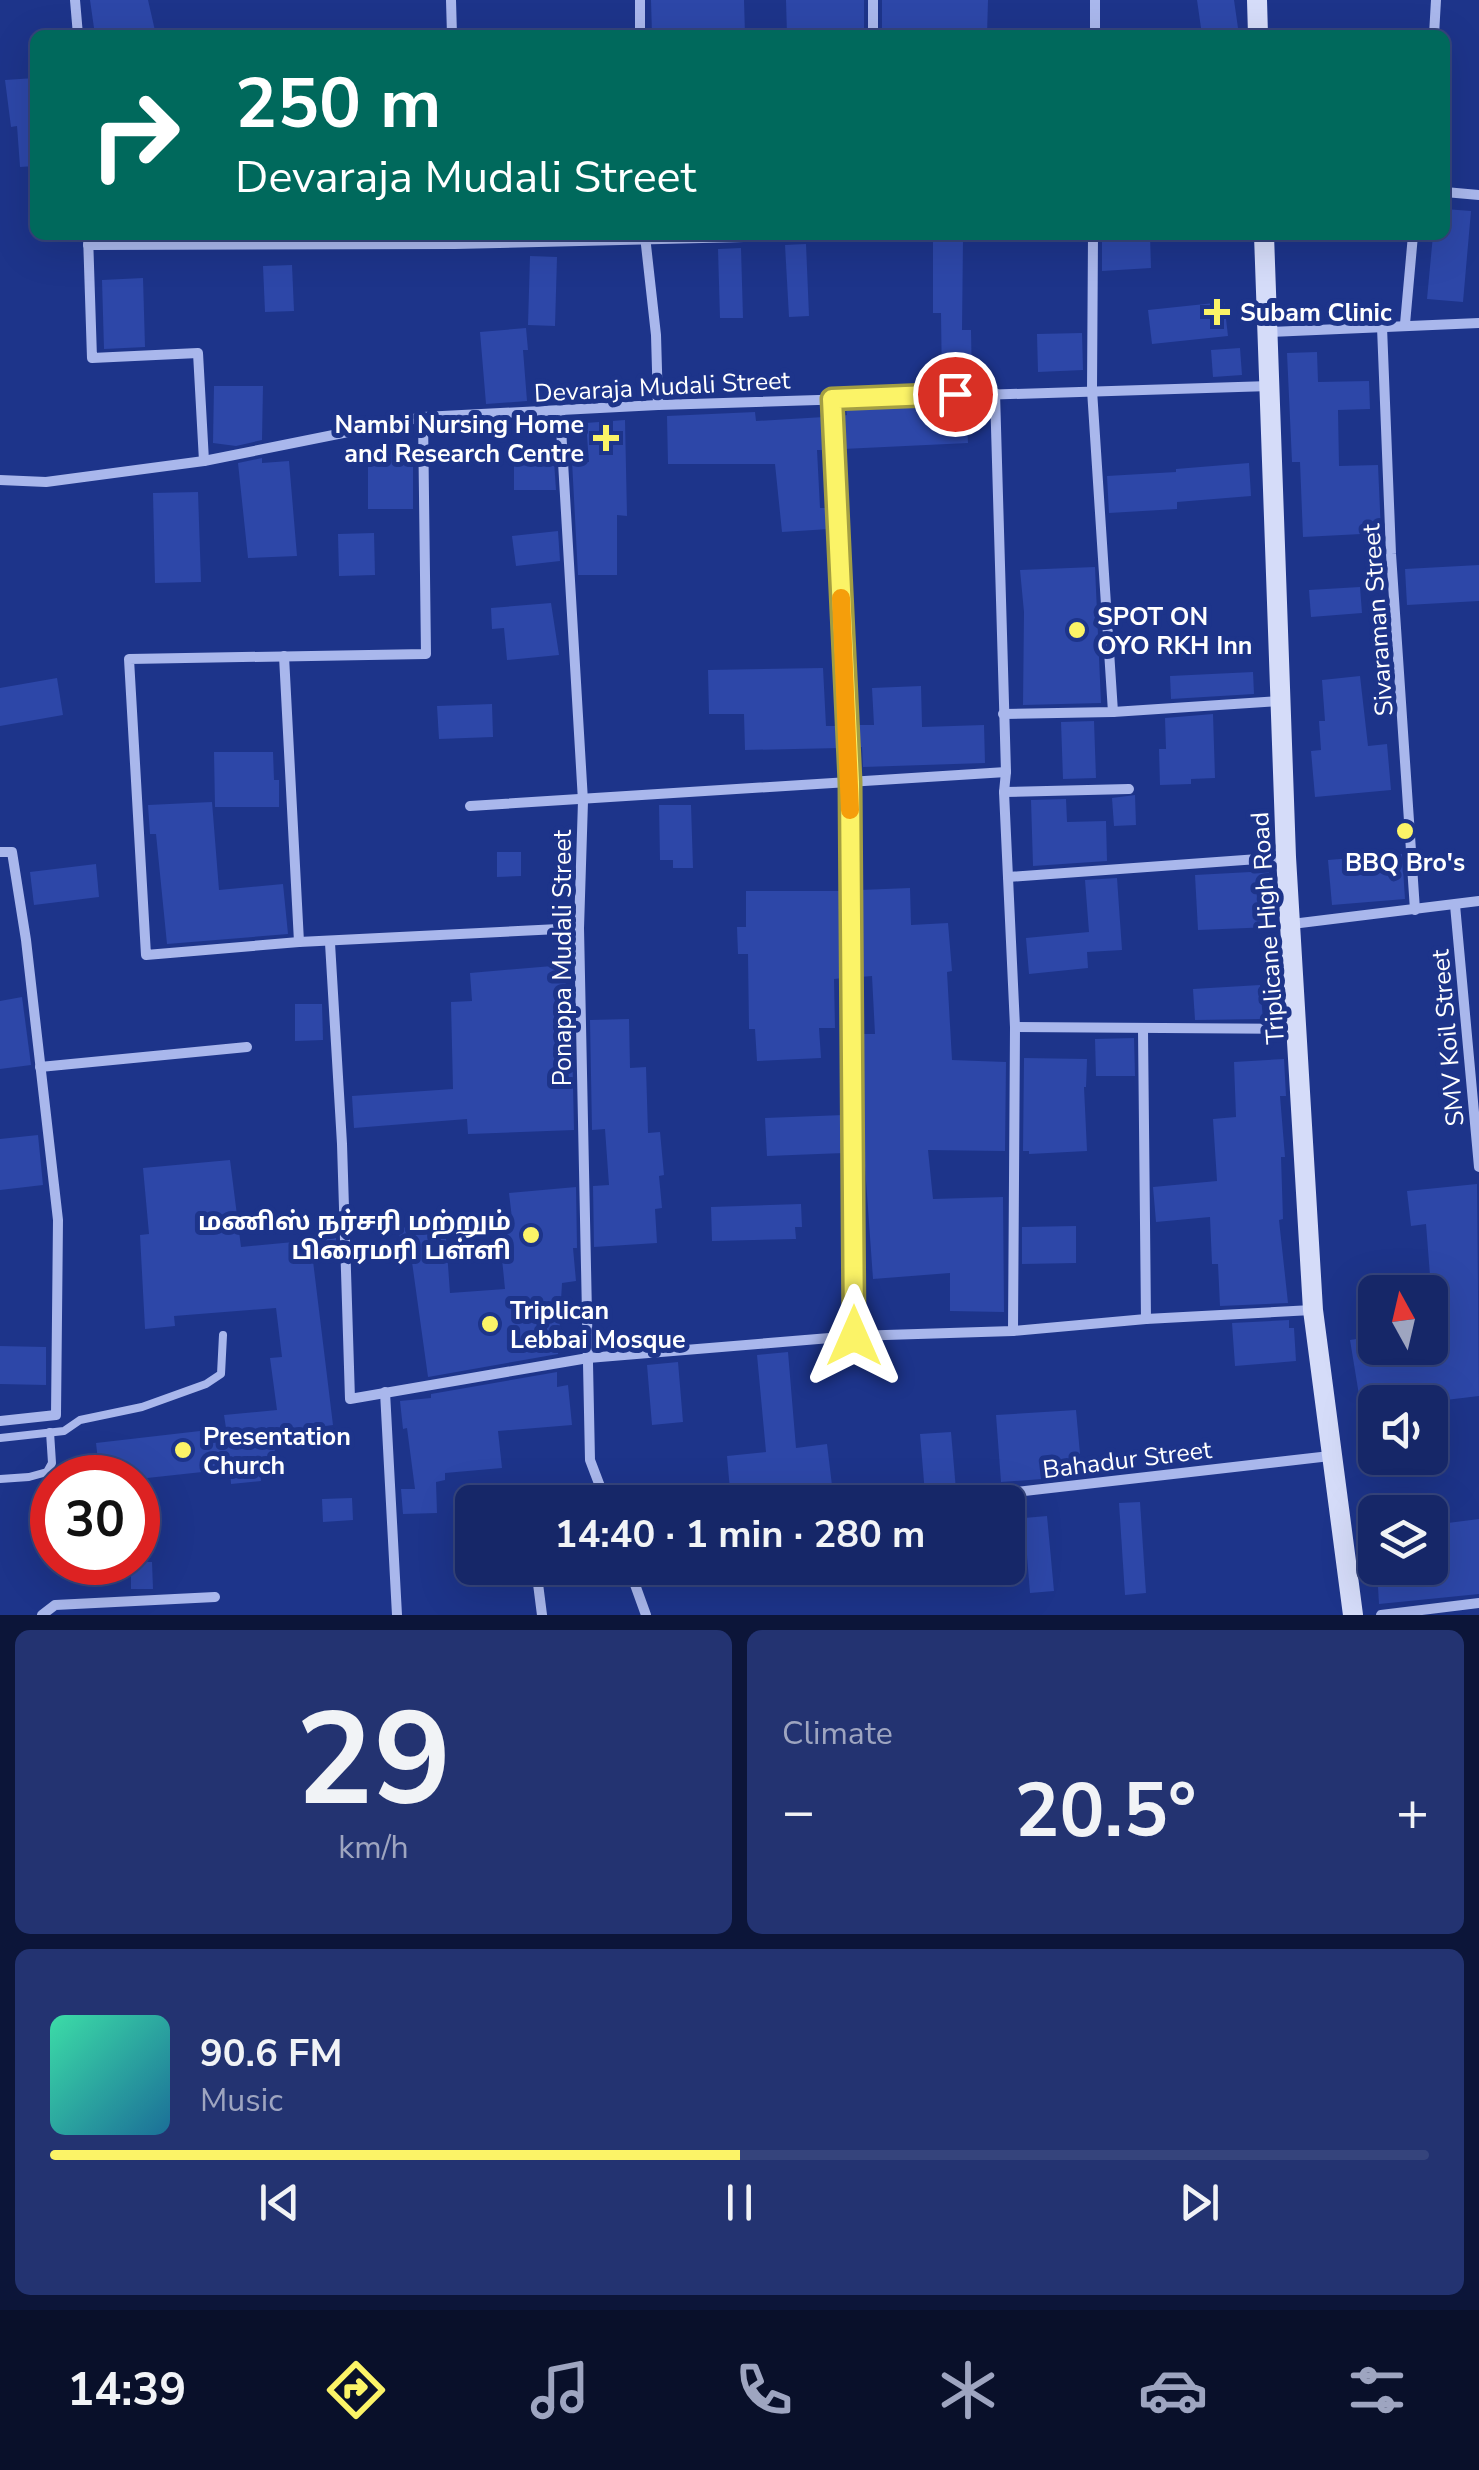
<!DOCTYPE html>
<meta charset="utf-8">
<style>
:root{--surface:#162768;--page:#233371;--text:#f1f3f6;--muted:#9ea5c0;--line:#35447c;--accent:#fbf367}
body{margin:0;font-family:"Nunito Sans","Noto Sans Tamil",sans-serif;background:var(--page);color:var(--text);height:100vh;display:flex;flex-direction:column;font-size:38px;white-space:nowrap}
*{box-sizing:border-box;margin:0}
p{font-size:32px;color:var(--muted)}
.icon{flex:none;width:55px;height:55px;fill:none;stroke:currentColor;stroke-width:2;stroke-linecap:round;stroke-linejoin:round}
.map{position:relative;height:1615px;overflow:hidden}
.details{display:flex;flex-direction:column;gap:15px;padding:15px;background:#0c1539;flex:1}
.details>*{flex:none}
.guide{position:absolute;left:30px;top:30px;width:1420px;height:210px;border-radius:15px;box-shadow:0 10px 40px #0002,0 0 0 2px var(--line);background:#00695c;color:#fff;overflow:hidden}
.needle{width:65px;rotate:352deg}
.tools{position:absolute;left:1358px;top:1275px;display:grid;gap:20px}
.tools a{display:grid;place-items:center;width:90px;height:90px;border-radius:15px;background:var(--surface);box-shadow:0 10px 40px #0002,0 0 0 2px var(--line);font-size:50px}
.speed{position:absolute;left:30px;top:1455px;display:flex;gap:20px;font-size:50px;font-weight:700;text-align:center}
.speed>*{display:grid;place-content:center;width:130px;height:130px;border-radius:50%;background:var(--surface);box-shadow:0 10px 40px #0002,0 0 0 2px var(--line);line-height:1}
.speed .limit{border:15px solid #d22;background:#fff;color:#111}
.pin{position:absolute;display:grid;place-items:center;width:85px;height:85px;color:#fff;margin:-42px;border:5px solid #fff;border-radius:50%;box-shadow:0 2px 10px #0007}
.me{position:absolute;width:110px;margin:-55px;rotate:0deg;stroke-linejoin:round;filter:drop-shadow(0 0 8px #0008)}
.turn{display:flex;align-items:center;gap:35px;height:210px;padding:0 40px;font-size:45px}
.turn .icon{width:130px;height:130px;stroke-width:2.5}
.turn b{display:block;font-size:70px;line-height:85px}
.big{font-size:75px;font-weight:700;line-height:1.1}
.details .card{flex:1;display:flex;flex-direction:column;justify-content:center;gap:15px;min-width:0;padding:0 35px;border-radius:15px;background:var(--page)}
.details .dial{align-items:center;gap:0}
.dial b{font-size:130px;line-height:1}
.song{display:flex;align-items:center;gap:30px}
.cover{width:120px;height:120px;border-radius:15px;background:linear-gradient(135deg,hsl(160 70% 55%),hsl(200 70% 35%))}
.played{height:10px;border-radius:5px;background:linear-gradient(90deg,var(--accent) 50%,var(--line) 50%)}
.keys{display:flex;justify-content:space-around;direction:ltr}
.heat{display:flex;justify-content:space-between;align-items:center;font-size:55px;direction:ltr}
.details .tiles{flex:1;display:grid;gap:15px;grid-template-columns:1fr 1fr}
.card:last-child{grid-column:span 2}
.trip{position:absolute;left:455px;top:1485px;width:570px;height:100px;border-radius:15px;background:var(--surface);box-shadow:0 10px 40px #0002,0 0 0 2px var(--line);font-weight:700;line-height:100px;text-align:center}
.tab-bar{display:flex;height:160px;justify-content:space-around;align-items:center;background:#09102a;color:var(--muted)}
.tab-bar .icon{width:70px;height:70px}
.tab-bar .on{color:var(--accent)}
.tab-bar b{font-size:45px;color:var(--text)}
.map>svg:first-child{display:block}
</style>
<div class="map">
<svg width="1479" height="1615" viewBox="0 0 1479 1615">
<rect width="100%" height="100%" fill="#1d348a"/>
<g fill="#2d47a8">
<path d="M90 0H148L156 35H95Z"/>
<path d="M651 0H744L745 35H652Z"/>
<path d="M786 0H864V35H787Z"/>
<path d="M882 0H988L987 35H882Z"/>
<path d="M1197 0H1234L1239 35H1202Z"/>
<path d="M35 78V166L20 167 17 126 11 127 5 80Z"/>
<path d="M1445 209 1471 211 1463 302 1427 299 1433 235H1445Z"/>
<path d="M1150 236 1151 268 1102 271V238Z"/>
<path d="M933 240H963L962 330H971L972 385 964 387H942L941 313H933Z"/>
<path d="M806 244 809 316 789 317 785 245Z"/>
<path d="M741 248 743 318H720L718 249Z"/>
<path d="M530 256 557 257 555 326 528 325Z"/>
<path d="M292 265 294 311 265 312 263 266Z"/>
<path d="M143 278 145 347 104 349 102 280Z"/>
<path d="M1224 302 1228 336 1152 344 1148 310Z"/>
<path d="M526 328 528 350H523L527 401 486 404 480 332Z"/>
<path d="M1082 333 1083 370 1038 372 1037 334Z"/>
<path d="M1240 348 1242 375 1213 377 1211 350Z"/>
<path d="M1317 352 1318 382 1369 381 1370 409 1338 410 1339 466 1378 465 1381 533 1303 537 1300 462H1292L1287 353Z"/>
<path d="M214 386H263L262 440 236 446 213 443Z"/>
<path d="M966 404 968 443 843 449 842 416 847 415 846 408Z"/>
<path d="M755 412 756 421 824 417 826 450H817L820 508H828L829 529 782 532 775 464H668L667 416Z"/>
<path d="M625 420 627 516 617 515V575H578L572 461 589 462 586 423Z"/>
<rect x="368" y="450" width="45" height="59"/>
<path d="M262 458V463L289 461 297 556 248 558 238 463Z"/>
<path d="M514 461H554L556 490H514Z"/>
<path d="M1249 463 1251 496 1177 502V509L1109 513 1107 476 1176 472V469Z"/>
<path d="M198 492 201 582 155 583 153 493Z"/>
<path d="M558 531 560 561 516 566 512 536Z"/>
<path d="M374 533 375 575 339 576 338 534Z"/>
<path d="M1479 565V601L1407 605 1405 569Z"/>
<path d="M1095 567 1101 703 1023 705 1024 612 1020 570Z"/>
<path d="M1360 587 1362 613 1311 617 1309 590Z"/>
<path d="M551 603 559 655 507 660 504 628 492 629 491 608Z"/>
<path d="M823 668 826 726H839L840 748 745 750 744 714H709L708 670Z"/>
<path d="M1253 672 1254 694 1171 699 1170 676Z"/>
<path d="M1360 676 1368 746 1387 744 1391 790 1315 797 1311 751 1321 750 1319 721H1325L1322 680Z"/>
<path d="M57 678 63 715 0 726V688Z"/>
<path d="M921 686 922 727 984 725 985 763 863 767 862 747H857L856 725H874L872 688Z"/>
<path d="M492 704 493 737 439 739 437 706Z"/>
<path d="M1213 714 1215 778 1191 779V784L1160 785 1159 749H1166L1165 718Z"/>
<path d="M1094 721 1096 778 1063 779 1061 722Z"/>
<path d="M214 752H273L274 780H279V807H215Z"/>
<path d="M1135 795 1136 825 1114 826 1112 798Z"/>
<path d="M1066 799 1067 822 1106 821 1107 861 1033 866 1031 800Z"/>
<path d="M212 802 219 890 283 884 288 934 167 944 156 834H150L148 805Z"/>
<path d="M659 805H691L693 868H673V860H660Z"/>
<path d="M497 852H521V876L497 877Z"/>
<path d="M1402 854 1405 899 1332 905 1328 860Z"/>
<path d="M96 864 99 897 34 905 30 872Z"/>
<path d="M1269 871 1272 927 1198 930 1195 875Z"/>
<path d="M1117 878 1122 950 1087 952 1088 968 1029 974 1026 938 1089 932 1085 880Z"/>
<path d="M910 888 911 925 948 923 952 971 947 972 952 1060 1006 1062 1005 1151 928 1150 933 1199 1003 1197 1004 1312 950 1311V1273L873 1279 864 1152H861V1114H864L861 1034H875L872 976 860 977V890Z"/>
<path d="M746 891H842L843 978 834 979 835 1028H819L821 1058 757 1061 755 1029H749L748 954H738L737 927H746Z"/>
<path d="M564 965 567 998H571L574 1130 468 1134 467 1119 354 1128 352 1096 453 1089 451 1002 472 1001 470 973Z"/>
<path d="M1260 985 1263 1019 1195 1020 1193 989Z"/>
<path d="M22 997 31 1065 0 1069V1001Z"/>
<path d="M295 1004H322L323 1040 295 1041Z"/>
<path d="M629 1019 630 1068 646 1067 648 1133 660 1132 664 1175 659 1176 662 1208 655 1209 657 1243 594 1247 593 1186 609 1185 605 1129 592 1130 590 1020Z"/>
<path d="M1134 1038 1135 1076H1096L1095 1039Z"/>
<path d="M1024 1058 1087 1059 1086 1087H1084L1087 1151 1029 1154V1151H1023Z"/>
<path d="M1284 1059 1286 1096H1280L1285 1157H1281L1283 1219 1279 1220 1288 1303 1220 1306 1218 1264H1212L1210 1217 1156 1222 1153 1187 1217 1181 1213 1119 1236 1117 1234 1062Z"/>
<path d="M844 1115V1153L767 1156 765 1118Z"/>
<path d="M38 1135 43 1185 0 1190V1139Z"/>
<path d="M230 1160 241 1247 336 1238 337 1258 313 1261 333 1425 273 1433 276 1464 260 1466 261 1481 231 1484 230 1469 138 1479 100 1478 96 1443 226 1428 224 1415 277 1410 270 1358 282 1357 276 1308 174 1316 175 1326 145 1329 140 1235 149 1234 143 1168Z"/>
<path d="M1477 1184 1479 1396 1429 1402 1426 1384 1359 1395 1350 1340 1375 1336V1348H1430L1432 1301 1426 1224 1411 1226 1407 1191Z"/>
<path d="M576 1187 577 1248H573L576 1281 562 1283 558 1354 428 1377 412 1262 402 1263 399 1228 445 1224 450 1293 505 1289 499 1228 513 1227 509 1193Z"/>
<path d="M801 1204 802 1227H795L796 1239 712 1241 711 1207Z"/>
<path d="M1076 1226V1263L1022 1264V1227Z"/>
<path d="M1289 1320V1328H1294L1296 1361 1235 1366 1232 1323Z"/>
<path d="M0 1346 46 1347V1385L0 1384Z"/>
<path d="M788 1352 796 1448 827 1444 834 1502H731L727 1456 766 1452 757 1355Z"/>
<path d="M678 1362 683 1422 652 1425 647 1365Z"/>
<path d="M557 1372V1387L568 1385 572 1425 498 1431 502 1468 445 1473V1480L436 1482 437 1513 403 1514 401 1489H415L407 1428 403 1429 400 1401 431 1398V1394Z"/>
<path d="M1076 1410 1082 1476 1001 1482 996 1415Z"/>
<path d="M951 1432 956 1490 925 1494 920 1434Z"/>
<path d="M352 1498 353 1520 323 1522 322 1499Z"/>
<path d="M1140 1502 1146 1593 1125 1595 1119 1503Z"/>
<path d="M1047 1516 1054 1591 1030 1593 1024 1518Z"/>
<path d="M1479 1519V1594L1379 1604 1377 1570 1446 1565 1440 1524Z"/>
<path d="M131 1562H152L153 1589H131Z"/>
</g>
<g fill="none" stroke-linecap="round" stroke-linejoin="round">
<g stroke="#a9b7ec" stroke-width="8">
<path d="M0 1438 64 1431 80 1420 142 1407 206 1384 221 1374 223 1335"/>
<path d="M0 1479 29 1477 47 1472 52 1463 50 1432"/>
</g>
<g stroke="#a9b7ec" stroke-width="10">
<path d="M75 0 78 35"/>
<path d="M451 0 452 35"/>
<path d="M640 0V35"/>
<path d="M873 35V0"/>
<path d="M1095 35V0"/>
<path d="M1434 35 1436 0"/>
<path d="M1445 192 1479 195"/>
<path d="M88 235 92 358 198 353 204 461"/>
<path d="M1093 235 1092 390 1113 712"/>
<path d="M645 236 656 335 658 405"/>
<path d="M88 245 455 244 832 235"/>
<path d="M1405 324 1413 235"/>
<path d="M1382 327 1391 554 1415 910"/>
<path d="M1268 332 1479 323"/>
<path d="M995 393 1006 772 1004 792 1015 1027 1013 1331"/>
<path d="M832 399 850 781 854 1336"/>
<path d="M560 411 583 801 579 928 590 1460 606 1502"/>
<path d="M423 417 426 654 129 659 146 955 299 942 579 928"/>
<path d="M0 480 46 482 204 461 423 417 658 405 1270 386"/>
<path d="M284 656 299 942"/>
<path d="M1003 714 1113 712 1280 701"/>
<path d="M1004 792 1129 789"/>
<path d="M470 806 1006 772"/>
<path d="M0 852H12L26 940 58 1220 56 1415 0 1421"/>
<path d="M1008 877 1286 857"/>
<path d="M1455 905 1479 1167"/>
<path d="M1292 924 1479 901"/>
<path d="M330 943 342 1144 350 1399 588 1358 854 1336 1013 1331 1146 1319 1312 1310"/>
<path d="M1015 1027 1298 1029"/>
<path d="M1143 1030 1146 1319"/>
<path d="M40 1067 247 1047"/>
<path d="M385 1392 397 1615"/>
<path d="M929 1502 1330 1456"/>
<path d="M536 1568 542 1615"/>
<path d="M629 1568 646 1615"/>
<path d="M42 1615 55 1605 215 1597"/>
<path d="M1381 1615 1479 1603"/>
</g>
<g stroke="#d5dcf9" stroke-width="20">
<path d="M1257 0 1258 35"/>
<path d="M1264 235 1286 857 1313 1310 1353 1615"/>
</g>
</g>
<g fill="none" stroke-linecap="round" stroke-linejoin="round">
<g stroke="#a39e43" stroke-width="25">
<path id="route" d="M854 1336 850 782 832 399 955 394"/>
</g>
<use href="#route" stroke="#fbf367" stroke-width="18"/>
<path stroke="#f59e0b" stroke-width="18" d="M841 598 850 810"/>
</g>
<g fill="#fbf367" stroke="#1d348a" stroke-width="4">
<path d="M1212 297h10v10h10v10h-10v10h-10v-10h-10v-10h10z"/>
<path d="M601 423h10v10h10v10h-10v10h-10v-10h-10v-10h10z"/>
<circle cx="1077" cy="630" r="10"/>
<circle cx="1405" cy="831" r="10"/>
<circle cx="531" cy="1235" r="10"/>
<circle cx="490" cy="1324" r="10"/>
<circle cx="183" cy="1450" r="10"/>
</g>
<g text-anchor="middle" stroke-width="10" stroke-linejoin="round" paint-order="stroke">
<g font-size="25" font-weight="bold" fill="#fff" stroke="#1d348a" text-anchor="start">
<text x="1240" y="321">Subam Clinic</text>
<text x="584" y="433" text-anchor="end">Nambi Nursing Home<tspan x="584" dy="29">and Research Centre</tspan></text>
<text x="1097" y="625">SPOT ON<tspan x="1097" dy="29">OYO RKH Inn</tspan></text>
<text x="1405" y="871" text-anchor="middle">BBQ Bro's</text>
<text x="511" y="1230" text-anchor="end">மணிஸ் நர்சரி மற்றும்<tspan x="511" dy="29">பிரைமரி பள்ளி</tspan></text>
<text x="510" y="1319">Triplican<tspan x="510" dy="29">Lebbai Mosque</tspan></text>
<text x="203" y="1445">Presentation<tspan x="203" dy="29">Church</tspan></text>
</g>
<g font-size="25" fill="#fff" stroke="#1d348a">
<text transform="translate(662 386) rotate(-3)" y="9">Devaraja Mudali Street</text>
<text transform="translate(1377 620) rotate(-94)" y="9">Sivaraman Street</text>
<text transform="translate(1267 928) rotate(-94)" y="9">Triplicane High Road</text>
<text transform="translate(562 958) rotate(-90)" y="9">Ponappa Mudali Street</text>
<text transform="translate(1447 1038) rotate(-95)" y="9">SMV Koil Street</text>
<text transform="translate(1127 1459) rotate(-7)" y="9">Bahadur Street</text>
</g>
</g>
</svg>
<div class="tools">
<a><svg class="needle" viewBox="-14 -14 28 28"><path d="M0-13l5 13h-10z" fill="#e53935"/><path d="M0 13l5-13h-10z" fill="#9ea5c0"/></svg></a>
<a><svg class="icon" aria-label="sound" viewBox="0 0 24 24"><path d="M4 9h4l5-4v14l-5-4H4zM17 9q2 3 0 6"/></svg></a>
<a><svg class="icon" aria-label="layers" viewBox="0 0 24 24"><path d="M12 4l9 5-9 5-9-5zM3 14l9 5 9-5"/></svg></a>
</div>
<div class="speed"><div class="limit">30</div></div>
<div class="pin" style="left:955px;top:394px;background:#d93025"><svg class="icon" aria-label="arrive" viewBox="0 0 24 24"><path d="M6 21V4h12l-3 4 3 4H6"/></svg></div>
<svg class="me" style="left:854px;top:1336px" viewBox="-20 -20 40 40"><path d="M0-17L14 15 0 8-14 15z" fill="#fbf367" stroke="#fff" stroke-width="4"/></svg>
<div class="trip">14:40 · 1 min · 280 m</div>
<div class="guide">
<div class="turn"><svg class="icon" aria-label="right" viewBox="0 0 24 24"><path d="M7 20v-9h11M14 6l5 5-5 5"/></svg><div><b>250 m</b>Devaraja Mudali Street</div></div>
</div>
</div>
<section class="details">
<div class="tiles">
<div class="card dial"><b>29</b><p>km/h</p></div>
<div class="card"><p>Climate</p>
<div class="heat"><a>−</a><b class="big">20.5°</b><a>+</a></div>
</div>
<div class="card">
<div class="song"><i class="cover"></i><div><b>90.6 FM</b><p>Music</p></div></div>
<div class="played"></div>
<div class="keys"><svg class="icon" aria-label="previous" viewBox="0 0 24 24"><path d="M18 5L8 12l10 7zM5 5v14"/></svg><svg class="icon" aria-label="pause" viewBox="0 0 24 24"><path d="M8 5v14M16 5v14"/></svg><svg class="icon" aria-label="next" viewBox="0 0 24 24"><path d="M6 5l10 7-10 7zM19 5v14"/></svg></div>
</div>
</div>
</section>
<nav class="tab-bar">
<b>14:39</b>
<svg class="icon on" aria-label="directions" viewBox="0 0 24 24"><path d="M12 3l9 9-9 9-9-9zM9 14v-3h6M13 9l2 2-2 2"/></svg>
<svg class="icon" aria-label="music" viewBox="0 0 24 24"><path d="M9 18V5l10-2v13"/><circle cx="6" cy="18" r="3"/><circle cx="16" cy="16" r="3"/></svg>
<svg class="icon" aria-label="phone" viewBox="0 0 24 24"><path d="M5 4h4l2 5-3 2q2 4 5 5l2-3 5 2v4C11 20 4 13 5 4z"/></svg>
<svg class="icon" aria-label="climate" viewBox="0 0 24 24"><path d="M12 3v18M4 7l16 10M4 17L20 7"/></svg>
<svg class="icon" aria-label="car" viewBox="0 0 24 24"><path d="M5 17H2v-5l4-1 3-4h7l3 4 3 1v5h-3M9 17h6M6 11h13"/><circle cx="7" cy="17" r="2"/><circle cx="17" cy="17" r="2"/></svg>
<svg class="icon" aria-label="filters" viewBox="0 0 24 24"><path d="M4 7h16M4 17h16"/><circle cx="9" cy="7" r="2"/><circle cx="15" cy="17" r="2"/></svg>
</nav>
